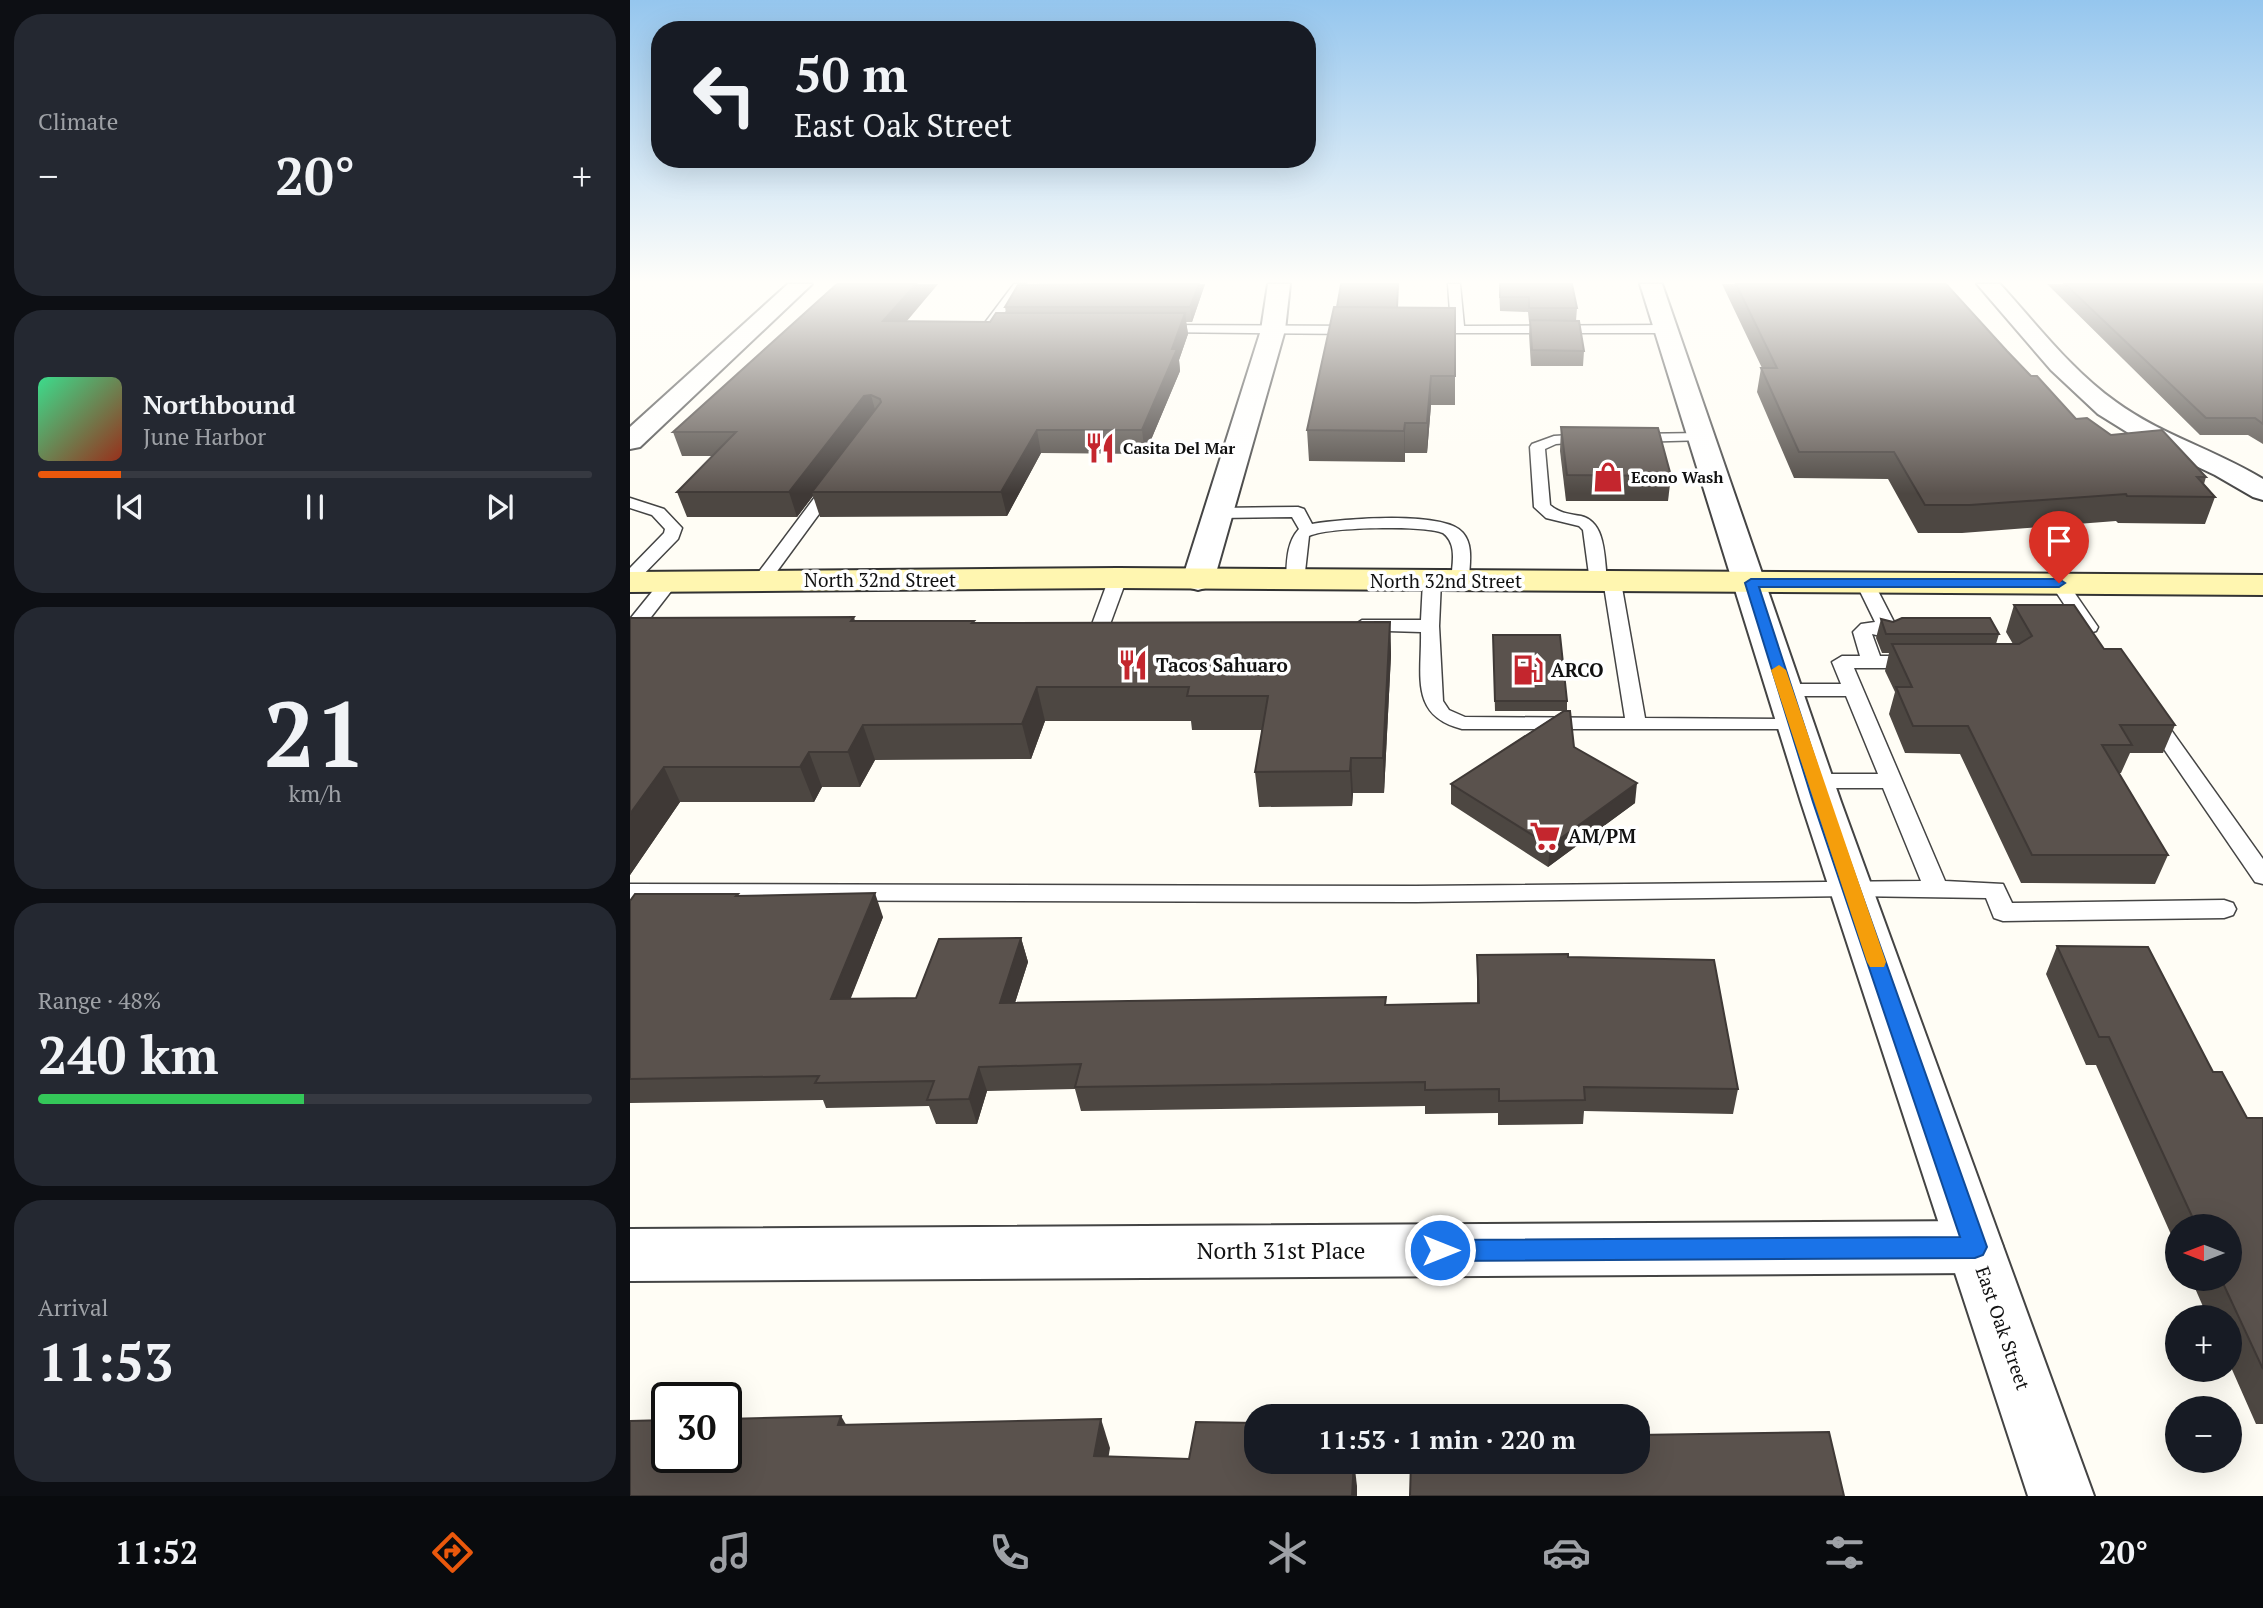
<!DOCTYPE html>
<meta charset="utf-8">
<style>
:root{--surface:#171b24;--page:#242831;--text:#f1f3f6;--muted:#9ea1a6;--line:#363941;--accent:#ea580c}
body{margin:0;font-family:"PT Serif",serif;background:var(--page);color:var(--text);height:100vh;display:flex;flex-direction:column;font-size:26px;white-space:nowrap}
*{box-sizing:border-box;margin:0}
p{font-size:23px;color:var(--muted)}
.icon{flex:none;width:38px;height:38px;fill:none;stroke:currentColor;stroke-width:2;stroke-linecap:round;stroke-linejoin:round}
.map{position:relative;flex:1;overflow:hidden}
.drawer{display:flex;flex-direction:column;gap:14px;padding:14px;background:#0d0f14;width:630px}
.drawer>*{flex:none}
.top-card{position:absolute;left:21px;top:21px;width:665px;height:147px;border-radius:28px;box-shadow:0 7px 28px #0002;background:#171b24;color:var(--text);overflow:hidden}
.needle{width:46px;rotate:270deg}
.controls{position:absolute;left:1535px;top:1214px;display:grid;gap:14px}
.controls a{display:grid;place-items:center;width:77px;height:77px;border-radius:50%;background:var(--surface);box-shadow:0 7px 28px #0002;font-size:35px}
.speed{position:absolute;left:21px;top:1382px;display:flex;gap:14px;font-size:35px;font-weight:700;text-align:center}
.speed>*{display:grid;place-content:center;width:91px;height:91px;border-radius:50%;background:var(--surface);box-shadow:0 7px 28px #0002;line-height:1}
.speed .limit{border:4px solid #111;border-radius:10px;background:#fff;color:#111}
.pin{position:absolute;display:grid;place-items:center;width:60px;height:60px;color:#fff;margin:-72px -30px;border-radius:50% 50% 50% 0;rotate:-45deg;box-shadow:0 0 7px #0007}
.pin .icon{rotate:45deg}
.me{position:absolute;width:77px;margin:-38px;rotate:90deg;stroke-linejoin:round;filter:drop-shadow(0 0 5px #0008)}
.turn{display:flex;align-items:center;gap:24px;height:147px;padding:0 28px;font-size:32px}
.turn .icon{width:91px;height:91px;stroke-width:2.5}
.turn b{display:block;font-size:49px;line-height:60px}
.big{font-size:52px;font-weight:600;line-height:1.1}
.drawer .widget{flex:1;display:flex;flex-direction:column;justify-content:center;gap:10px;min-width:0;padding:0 24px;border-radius:28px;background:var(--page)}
.drawer .dial{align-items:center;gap:0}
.dial b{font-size:91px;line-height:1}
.song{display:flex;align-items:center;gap:21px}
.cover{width:84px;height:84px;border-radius:10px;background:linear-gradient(135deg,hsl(150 70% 55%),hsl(10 70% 35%))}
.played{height:7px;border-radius:4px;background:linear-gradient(90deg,var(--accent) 15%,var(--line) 15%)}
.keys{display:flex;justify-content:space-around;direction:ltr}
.heat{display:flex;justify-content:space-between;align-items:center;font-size:38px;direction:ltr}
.charge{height:10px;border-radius:5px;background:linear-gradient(90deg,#34c759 48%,var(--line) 0)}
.trip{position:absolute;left:614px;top:1404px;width:406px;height:70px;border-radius:28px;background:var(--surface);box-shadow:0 7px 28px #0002;font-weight:600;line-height:70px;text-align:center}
.dock{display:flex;height:112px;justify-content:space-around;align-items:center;background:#090b0e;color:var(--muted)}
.dock .icon{width:49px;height:49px}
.dock .current{color:var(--accent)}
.dock b{font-size:32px;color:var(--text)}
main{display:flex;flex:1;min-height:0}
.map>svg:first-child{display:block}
</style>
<main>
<section class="drawer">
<div class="widget"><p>Climate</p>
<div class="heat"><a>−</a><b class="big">20°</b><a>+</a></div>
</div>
<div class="widget">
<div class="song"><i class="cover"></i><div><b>Northbound</b><p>June Harbor</p></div></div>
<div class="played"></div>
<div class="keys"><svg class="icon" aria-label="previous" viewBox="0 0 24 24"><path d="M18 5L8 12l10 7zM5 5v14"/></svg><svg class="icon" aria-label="pause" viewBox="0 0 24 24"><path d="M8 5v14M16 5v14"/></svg><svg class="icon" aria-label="next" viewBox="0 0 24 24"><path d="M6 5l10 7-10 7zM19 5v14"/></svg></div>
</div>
<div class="widget dial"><b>21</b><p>km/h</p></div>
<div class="widget"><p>Range · 48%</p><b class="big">240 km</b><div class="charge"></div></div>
<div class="widget"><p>Arrival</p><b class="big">11:53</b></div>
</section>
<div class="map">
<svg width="1633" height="1496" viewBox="0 0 1633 1496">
<rect width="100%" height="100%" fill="#fffdf5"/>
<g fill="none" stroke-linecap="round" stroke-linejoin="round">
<g stroke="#444" stroke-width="3">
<g id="service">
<path d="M384 284H396L366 324 374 328 368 332 353 331 351 328Z"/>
<path d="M818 284H830L834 326 1036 325 1042 329 1036 333H795V327L821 326Z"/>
<path d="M530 325 728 326 734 330 728 334 526 332 524 329Z"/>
<path d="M1072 433 1079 437 1077 440 1004 442 997 438 1004 434Z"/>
<path d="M957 434 964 438 962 441 926 444 915 449 920 505C929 513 939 514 951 516 976 522 974 557 977 578H988L991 582 1015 718 1167 719 1174 721 1177 725 1174 729H832C779 716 792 675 791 632L725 630 723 626 732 620H791L793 581 802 576 808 577 811 581 809 626 813 701 819 710 835 717 995 718 974 586H963L960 582 953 530 949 526 916 518 904 507 900 447 902 444 924 436Z"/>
<path d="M203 479 211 484 137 585H125L122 581 197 481Z"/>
<path d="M0 498 34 509 52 528 48 539 6 582 0 583V568L34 533 35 529 22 515 0 508Z"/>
<path d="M668 507 674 509 682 524C711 519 815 510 833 533 844 546 839 565 839 581L830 586 821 581C822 565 828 544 813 533 793 525 699 527 679 536L674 581 665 586 659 585 656 581C657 563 656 543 669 529L662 517 588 518 580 513 588 508Z"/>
<path d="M488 573 497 578 479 627 470 633 463 631 461 627 479 578Z"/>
<path d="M40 576 49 581 18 621 32 623 34 627 32 631 0 629V619L34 577Z"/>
<path d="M1235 578 1244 583 1264 622 1282 624 1284 628 1282 632 1259 638 1242 634 1250 656H1286L1296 662 1286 668H1224L1315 881 1373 884 1382 903 1594 900 1603 903 1606 909 1603 915 1594 918 1373 921 1364 918 1356 898 1221 896 786 902 0 900V884L786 886 1291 881 1253 788H1185L1177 786 1174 781 1177 776 1185 774H1248L1216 696H1156L1149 694 1146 690 1149 686 1156 684H1211L1202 662 1212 656H1230L1223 632 1231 624 1245 622 1226 583Z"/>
<path d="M1429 578 1435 579 1468 627 1466 631 1459 633 1452 631 1420 583Z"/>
<path d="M1522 711 1529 713 1633 859V884L1625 882 1512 717 1515 713Z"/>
</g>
</g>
<g stroke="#444" stroke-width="4">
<g id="minor">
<path d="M158 284H182L10 447 0 449V427Z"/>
<path d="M638 284H660L655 330 584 580 579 587 568 590 557 587 552 580 631 330Z"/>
<path d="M1347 284H1370C1407 325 1441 370 1486 402 1531 435 1586 450 1633 479V500L1623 497 1585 475 1505 437 1468 414 1421 370Z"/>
<path d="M1345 1221 1365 1229 1373 1247 1365 1265 1345 1273 0 1281V1229Z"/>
</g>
</g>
<g stroke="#444" stroke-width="4">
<path id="tertiary" d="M1010 284H1032L1211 802 1464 1496H1398L1171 802Z"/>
</g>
<g stroke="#333" stroke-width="4">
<path id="secondary" d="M488 568 1633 575V595L488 588 0 592V572Z"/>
</g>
<use href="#service" fill="#fff" fill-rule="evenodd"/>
<use href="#minor" fill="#fff" fill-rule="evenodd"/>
<use href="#tertiary" fill="#fff" fill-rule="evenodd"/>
<use href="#secondary" fill="#fff6b0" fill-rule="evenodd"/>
</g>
<g fill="#4d4742">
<path d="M207 284H308L277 321 360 322 376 313 375 307 575 284 562 322H556L558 334 549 360 550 371 515 454 411 453 377 516 190 517 183 496 167 517H57L47 492 83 456H52L43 432Z"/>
<path d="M869 284H942L947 308 946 321 954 351 953 366H901L899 335 900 322H899L898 312 870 311Z"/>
<path d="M1092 284H1316L1377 351 1401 376 1446 419 1576 477 1574 484 1585 497 1575 524 1488 523 1486 521 1332 533H1288L1258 479 1164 478 1127 392 1131 368H1132Z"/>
<path d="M1417 284H1633V444L1618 435H1570Z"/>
<path d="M768 308H825V405H801L797 453H775V462L679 461 677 430Z"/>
<path d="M931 427 1041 476 1038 501H936L930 451Z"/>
<path d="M1384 605 1474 649 1545 725 1533 753H1500L1491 773H1489L1538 855 1525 884 1391 883 1330 754 1275 753 1259 714 1265 692 1255 671 1259 653H1252L1246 638 1251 619 1263 622 1369 634 1366 644H1383L1376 632Z"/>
<path d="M224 617 225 621 344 623 760 622 761 655 754 793H723L722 806 629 807 625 772 632 730H562L561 721H415L401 759 245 760 230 787H192L184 802H50L0 875V618Z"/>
<path d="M863 635 937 701V711L944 747 1005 803 918 867 821 804V784L933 711H865Z"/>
<path d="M109 896 253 917 220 999 286 998 391 938 398 962 385 1003 756 1005 847 1003V955L938 957 1108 1089 1103 1114 954 1111 953 1124 868 1125V1113L795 1114V1106L451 1111 445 1089 357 1091 347 1124H306L299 1106 196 1108 193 1100 0 1103V901Z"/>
<path d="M1427 946 1583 1072 1617 1118H1633V1424H1626L1600 1365V1318H1578L1561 1279H1600V1227H1547V1248L1466 1065H1456L1416 974Z"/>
</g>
<g fill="#3f3936">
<path d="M286 284H308L258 342 253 321Z"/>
<path d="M569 284H575L562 322 560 307Z"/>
<path d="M555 313 558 334 549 360 550 371 515 454 512 430Z"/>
<path d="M801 376V405L797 453V423Z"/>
<path d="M241 395 247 417 182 492 183 496 167 517 159 492 234 396Z"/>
<path d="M775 423V462L774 431Z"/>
<path d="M407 430 411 453 377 516 371 492Z"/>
<path d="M760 622 761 655 754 793 753 758Z"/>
<path d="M407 687 415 721 401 759 392 724Z"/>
<path d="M233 725 245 760 230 787 218 752Z"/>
<path d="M179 752 192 787 184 802 170 767Z"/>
<path d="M721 758 723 793 722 806 720 771Z"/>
<path d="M34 767 50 802 0 875V814Z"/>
<path d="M1007 783 1005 803 918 867 920 846Z"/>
<path d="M245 893 253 917 211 1023 201 999Z"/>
<path d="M391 938 398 962 377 1027 370 1003Z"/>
<path d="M349 1067 357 1091 347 1124 339 1099Z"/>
<path d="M211 1416 228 1445 208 1425Z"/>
<path d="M471 1419 480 1448 474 1484 464 1456Z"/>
<path d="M724 1461 727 1486V1496H722Z"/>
</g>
<g fill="#5a524d" stroke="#3f3936" stroke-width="2">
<path d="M207 284H286L253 321 360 322 366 313H555L542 349H547L512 430H407L371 492H182L251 402 250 399 241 395 234 396 159 492H47L106 432H43Z"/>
<path d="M465 284H569L560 307H375L388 285Z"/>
<path d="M711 284H768L767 308 707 307Z"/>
<path d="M870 284H942L947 308H899V297H870Z"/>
<path d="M1106 284H1316L1377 351 1401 376H1407L1446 419 1457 418 1481 435 1532 430 1576 477H1567L1585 497 1497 496 1496 494 1340 505H1295L1264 452H1169L1131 368H1147Z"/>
<path d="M1435 284H1633V424L1625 418H1576Z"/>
<path d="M704 307 825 308V376H801L797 423H775L774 431 677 430Z"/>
<path d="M900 320 949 321 954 351 902 350Z"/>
<path d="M931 427 1028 428 1041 476 937 475Z"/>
<path d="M1384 605H1444L1474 649H1491L1545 725H1490L1502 745H1472L1538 855H1402L1338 726H1283L1266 687H1282L1262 644H1389L1402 636Z"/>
<path d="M224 617 221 621H344L342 623 760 622 753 758H721L720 771 625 772 638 696H557L559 687H407L392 724 233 725 218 752H179L170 767H34L0 814V618Z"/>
<path d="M1272 618H1360L1369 634H1256L1251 619 1263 622Z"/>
<path d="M863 635H930L937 701H865Z"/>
<path d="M934 711H940L944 747 1007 783 920 846 821 784Z"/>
<path d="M245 893 201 999 286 998 309 939 391 938 370 1003 756 997 755 1005 849 1003 847 955 938 954V957L1084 960 1108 1089 954 1087 955 1100 869 1101V1089L795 1090V1082L445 1087 451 1064 349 1067 339 1099 297 1100 304 1081 185 1083 189 1076 0 1079V901L5 894H108L106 896Z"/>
<path d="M1427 946 1518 947 1583 1072H1592L1617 1118H1633V1369L1591 1279H1600V1227H1567L1479 1037H1469Z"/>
<path d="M211 1416 208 1425 471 1419 464 1456 559 1459 566 1422 626 1423V1461H724L722 1496H0V1421L37 1420V1458H96V1419Z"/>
<path d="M1199 1432 1214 1496H780L781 1461H1008V1435Z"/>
</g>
<linearGradient id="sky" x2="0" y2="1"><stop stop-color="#95c6ee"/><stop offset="0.57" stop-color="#fffefa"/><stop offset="1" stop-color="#fffefa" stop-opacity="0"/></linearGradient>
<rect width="1633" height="494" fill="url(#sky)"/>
<path fill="#1a73e8" stroke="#114b97" stroke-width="2" d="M1121 579H1429L1435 583 1429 587H1129L1199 802 1357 1247 1353 1255 1345 1258 810 1261 802 1258 798 1250 802 1243 810 1240 1330 1237 1183 802 1115 583Z"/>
<path fill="#f59e0b" d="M1149 665 1156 670 1256 962 1254 967H1240L1237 962 1141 670Z"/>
<defs>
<g id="restaurant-bare" transform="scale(2.415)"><path d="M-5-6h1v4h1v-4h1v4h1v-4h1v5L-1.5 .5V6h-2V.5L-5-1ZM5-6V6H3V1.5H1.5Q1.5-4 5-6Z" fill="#c4262e" stroke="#fff" stroke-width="2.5" paint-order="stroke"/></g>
<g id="shop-bare" transform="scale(2.415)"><path d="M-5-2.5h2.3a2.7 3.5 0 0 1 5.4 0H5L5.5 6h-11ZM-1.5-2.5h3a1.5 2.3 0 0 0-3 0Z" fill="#c4262e" stroke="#fff" stroke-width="2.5" paint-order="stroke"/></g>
<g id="fuel-bare" transform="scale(2.415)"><path d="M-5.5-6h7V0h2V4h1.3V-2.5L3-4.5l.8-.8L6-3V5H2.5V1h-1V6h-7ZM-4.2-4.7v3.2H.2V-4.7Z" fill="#c4262e" stroke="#fff" stroke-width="2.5" paint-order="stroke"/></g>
<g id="supermarket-bare" transform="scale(2.415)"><path d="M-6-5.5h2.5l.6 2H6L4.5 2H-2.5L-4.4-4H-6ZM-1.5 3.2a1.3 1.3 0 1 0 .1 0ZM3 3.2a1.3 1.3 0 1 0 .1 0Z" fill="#c4262e" stroke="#fff" stroke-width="2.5" paint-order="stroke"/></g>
</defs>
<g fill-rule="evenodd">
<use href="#restaurant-bare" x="470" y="448"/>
<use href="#shop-bare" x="978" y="477"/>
<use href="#restaurant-bare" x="503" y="665"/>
<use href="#fuel-bare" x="898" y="670"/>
<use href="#supermarket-bare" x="915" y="836"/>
</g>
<g text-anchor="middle" stroke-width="7" stroke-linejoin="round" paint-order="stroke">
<g font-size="16" font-weight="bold" fill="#111" stroke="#fff" text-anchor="start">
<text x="493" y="454">Casita Del Mar</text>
<text x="1001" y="483">Econo Wash</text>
</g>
<g font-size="19" fill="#111" stroke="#fff">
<text x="250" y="587">North 32nd Street</text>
<text x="816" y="588">North 32nd Street</text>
<text transform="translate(1373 1328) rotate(71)" y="7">East Oak Street</text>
</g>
<g font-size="19" font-weight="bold" fill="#111" stroke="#fff" text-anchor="start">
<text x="526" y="672">Tacos Sahuaro</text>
<text x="921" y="677">ARCO</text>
<text x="938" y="843">AM/PM</text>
</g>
<g font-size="23" fill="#111" stroke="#fff">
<text x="651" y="1259">North 31st Place</text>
</g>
</g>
</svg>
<div class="controls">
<a><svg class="needle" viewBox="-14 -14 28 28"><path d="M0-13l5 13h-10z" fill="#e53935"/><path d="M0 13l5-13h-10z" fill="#9ea1a6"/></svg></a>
<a>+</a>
<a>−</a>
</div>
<div class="speed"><div class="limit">30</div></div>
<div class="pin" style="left:1429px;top:583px;background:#d93025"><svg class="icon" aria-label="arrive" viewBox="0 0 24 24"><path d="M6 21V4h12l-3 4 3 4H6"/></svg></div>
<svg class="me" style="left:810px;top:1250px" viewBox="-20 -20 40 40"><circle r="17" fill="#1a73e8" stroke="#fff" stroke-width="3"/><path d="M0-11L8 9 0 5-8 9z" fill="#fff"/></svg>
<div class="trip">11:53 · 1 min · 220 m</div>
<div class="top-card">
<div class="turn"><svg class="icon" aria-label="left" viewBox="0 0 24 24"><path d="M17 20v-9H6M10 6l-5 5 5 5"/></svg><div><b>50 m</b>East Oak Street</div></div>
</div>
</div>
</main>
<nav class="dock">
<b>11:52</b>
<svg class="icon current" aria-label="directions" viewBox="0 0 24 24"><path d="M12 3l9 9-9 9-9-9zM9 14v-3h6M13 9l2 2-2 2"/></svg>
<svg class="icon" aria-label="music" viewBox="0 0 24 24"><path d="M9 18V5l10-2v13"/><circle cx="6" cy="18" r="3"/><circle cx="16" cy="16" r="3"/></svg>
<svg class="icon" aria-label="phone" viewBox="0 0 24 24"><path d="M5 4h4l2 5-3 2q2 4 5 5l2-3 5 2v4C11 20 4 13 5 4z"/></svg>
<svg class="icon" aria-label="climate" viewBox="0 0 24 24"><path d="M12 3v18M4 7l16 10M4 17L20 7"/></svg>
<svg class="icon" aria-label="car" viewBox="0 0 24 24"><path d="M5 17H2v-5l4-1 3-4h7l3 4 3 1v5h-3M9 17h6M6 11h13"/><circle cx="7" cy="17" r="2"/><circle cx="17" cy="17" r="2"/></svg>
<svg class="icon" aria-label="filters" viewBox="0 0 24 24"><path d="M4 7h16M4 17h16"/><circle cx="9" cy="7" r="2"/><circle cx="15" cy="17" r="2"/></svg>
<b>20°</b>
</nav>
